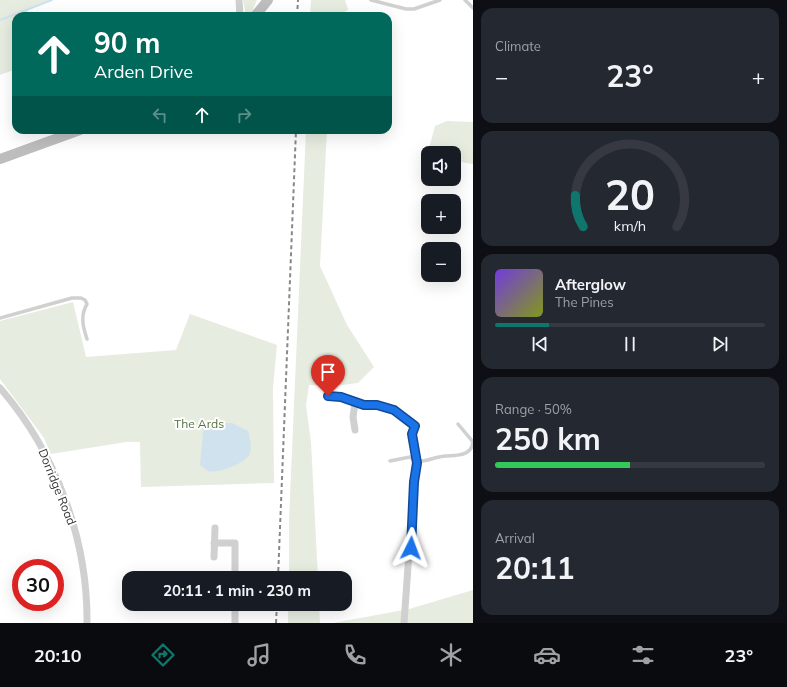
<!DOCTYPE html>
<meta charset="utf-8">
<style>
:root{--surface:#171b24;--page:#242831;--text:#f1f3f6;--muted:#9ea1a6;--line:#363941;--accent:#0f766e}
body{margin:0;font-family:Mulish,sans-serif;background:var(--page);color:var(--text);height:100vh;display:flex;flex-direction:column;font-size:15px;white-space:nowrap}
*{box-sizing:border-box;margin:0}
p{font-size:13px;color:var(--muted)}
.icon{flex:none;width:22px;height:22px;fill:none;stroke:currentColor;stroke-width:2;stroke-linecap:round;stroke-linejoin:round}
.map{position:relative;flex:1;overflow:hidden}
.drawer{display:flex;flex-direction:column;gap:8px;padding:8px;background:#0d0f14;width:314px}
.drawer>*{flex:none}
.hud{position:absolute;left:12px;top:12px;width:380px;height:122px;border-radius:12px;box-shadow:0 4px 16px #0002;background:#00695c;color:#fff;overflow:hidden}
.controls{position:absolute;left:421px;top:146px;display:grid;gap:8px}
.controls a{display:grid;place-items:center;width:40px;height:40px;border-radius:8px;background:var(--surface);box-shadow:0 4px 16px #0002;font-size:20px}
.speed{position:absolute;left:12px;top:559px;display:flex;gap:8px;font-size:20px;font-weight:700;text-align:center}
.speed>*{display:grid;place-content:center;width:52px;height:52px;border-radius:50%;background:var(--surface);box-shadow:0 4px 16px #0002;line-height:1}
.speed .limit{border:6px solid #d22;background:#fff;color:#111}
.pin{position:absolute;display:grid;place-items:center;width:34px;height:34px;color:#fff;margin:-41px -17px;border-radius:50% 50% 50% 0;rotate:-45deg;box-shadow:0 0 4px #0007}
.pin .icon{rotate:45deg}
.me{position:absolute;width:44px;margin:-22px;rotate:3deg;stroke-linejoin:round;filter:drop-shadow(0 0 3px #0008)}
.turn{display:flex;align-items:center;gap:14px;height:84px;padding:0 16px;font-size:18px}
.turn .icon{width:52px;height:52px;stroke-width:2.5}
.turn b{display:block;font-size:28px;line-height:34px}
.lanes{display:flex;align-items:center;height:38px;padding:0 16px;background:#0003;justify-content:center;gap:20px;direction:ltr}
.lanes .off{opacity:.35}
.big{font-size:30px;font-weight:700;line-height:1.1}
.drawer .card{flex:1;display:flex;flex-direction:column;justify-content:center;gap:6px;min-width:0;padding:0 14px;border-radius:12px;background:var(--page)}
.drawer .dial{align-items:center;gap:0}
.dial svg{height:104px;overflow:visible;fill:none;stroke:var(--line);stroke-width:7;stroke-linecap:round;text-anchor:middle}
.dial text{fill:var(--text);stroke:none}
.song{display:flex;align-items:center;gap:12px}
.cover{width:48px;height:48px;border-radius:6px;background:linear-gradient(135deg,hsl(260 70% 55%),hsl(70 70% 35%))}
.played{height:4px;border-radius:2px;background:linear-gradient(90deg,var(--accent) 20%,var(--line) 20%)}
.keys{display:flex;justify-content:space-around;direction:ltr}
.heat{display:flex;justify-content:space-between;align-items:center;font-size:22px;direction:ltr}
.charge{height:6px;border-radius:3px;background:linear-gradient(90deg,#34c759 50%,var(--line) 0)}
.trip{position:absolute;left:122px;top:571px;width:230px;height:40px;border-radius:12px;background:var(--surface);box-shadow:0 4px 16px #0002;font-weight:700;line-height:40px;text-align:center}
.tabs{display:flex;height:64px;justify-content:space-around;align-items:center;background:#090b0e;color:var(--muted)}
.tabs .icon{width:28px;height:28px}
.tabs .on{color:var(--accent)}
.tabs b{font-size:18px;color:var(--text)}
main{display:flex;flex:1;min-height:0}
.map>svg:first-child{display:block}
</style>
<main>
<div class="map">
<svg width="473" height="623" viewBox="0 0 473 623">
<rect width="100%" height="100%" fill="#fff"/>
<g fill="#e6ecdf">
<path d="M0 0H52L27 9 29 16H16V69L0 75Z"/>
<path d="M243 0H257L250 16H246Z"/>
<path d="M311 0H345L348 10 337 16H310Z"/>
<path d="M447 121 473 122V164L454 161V153H428L427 156 435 126Z"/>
<path d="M306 130H327L320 266 347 325 374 367 358 383 334 386 309 385 306 405 311 442 318 578H289V520Z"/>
<path d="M73 302 86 357 176 350 190 314 277 345 273 388 274 483 141 487 140 442H126L51 454 44 438 0 379V321Z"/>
<path d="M473 590V623H333L409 609Z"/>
<path d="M288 604H319L320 623H288Z"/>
</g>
<path fill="#cfe2ee" d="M218 423H232L248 431C250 438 252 446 250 453 247 463 218 474 208 471 206 470 203 467 200 465L203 432 208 424Z"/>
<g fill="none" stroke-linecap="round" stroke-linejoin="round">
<path stroke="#cfe2ee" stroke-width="2" d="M0 20 52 0"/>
<g stroke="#d0d0d0" stroke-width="3.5">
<path d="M371 0 406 9H414L440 0"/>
<path d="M465 0 473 8"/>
<path d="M0 318 72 298H81L85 300 87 304C80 316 83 327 87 339"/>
<path d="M390 461 410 457C421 465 428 459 439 457 451 454 471 459 473 442L458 424"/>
</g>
<g stroke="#d0d0d0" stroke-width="7">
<path d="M239 0 240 16"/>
<path d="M0 388C55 451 88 539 87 623"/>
<path d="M328 396 341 397 364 405H377L394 410 415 427 412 434 417 463 414 482 404 623"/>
<path d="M355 430 353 417 355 403"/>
<path d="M214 543H235V578"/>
<path d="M214 557 215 528"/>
<path d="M235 623V604"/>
</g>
<g stroke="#bdbdbd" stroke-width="10">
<path d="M255 16 268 0"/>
<path d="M0 159 80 130"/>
</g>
<g stroke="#888" stroke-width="2" stroke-dasharray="4 3" stroke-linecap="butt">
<path d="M297 16 298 0"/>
<path d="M278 578 296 130"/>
<path d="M276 623 277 604"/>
</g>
</g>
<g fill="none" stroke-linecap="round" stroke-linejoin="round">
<g stroke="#114b97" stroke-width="10">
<path id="route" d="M328 396 341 397 364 405H377L394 410 415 426 412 434 417 463 414 482 411 548"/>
</g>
<use href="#route" stroke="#1a73e8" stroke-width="7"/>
</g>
<g text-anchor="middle" stroke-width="4" stroke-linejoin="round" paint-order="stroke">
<g font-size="12" fill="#56703f" stroke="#fff">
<text x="199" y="428">The Ards</text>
</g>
<g font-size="12" fill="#333" stroke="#fff">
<text transform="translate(57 487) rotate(68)" y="4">Dorridge Road</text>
</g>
</g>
</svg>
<div class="controls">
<a><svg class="icon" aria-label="sound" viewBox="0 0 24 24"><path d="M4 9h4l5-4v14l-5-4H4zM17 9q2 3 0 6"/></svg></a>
<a>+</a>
<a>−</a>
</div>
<div class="speed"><div class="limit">30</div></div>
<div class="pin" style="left:328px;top:396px;background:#d93025"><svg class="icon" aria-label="arrive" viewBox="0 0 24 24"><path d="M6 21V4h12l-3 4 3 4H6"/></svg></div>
<svg class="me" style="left:411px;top:548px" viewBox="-20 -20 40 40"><path d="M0-17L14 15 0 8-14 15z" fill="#1a73e8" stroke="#fff" stroke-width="4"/></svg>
<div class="trip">20:11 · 1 min · 230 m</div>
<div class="hud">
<div class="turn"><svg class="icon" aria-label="ahead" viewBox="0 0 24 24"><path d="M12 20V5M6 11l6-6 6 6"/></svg><div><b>90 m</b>Arden Drive</div></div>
<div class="lanes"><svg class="icon off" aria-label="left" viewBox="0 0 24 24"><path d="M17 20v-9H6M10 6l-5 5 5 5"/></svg><svg class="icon" aria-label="ahead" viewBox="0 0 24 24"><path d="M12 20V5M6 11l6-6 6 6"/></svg><svg class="icon off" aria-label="right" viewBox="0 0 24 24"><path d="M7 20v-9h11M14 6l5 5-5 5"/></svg></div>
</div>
</div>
<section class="drawer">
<div class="card"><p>Climate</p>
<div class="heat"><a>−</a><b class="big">23°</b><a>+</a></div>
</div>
<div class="card dial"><svg viewBox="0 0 100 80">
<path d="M14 69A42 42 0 1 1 86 69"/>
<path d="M14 69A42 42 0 0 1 8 45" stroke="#0f766e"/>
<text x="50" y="56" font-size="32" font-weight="700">20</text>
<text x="50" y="72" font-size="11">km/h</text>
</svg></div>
<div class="card">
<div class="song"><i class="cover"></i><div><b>Afterglow</b><p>The Pines</p></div></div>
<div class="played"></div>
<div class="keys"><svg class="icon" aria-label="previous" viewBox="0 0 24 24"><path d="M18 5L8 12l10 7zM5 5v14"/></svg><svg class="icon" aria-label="pause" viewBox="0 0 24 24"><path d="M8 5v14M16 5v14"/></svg><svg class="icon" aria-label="next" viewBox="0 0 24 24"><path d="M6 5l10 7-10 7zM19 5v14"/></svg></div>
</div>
<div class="card"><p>Range · 50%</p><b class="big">250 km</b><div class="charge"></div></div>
<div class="card"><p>Arrival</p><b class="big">20:11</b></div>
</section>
</main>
<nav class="tabs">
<b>20:10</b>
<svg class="icon on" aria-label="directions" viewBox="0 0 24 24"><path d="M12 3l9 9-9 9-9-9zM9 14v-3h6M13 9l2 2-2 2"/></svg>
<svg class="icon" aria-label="music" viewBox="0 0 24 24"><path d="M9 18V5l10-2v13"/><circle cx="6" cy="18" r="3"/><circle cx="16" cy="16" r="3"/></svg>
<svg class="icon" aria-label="phone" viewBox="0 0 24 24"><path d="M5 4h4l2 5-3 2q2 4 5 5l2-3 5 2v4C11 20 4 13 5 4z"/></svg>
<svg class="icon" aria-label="climate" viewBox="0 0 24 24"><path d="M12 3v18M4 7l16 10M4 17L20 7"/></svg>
<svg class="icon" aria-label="car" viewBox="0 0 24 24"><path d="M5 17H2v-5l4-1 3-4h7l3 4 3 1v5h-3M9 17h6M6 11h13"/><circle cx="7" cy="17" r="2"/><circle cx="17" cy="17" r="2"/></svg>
<svg class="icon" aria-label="filters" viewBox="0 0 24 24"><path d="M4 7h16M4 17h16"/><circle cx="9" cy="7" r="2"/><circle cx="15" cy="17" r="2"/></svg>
<b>23°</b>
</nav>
